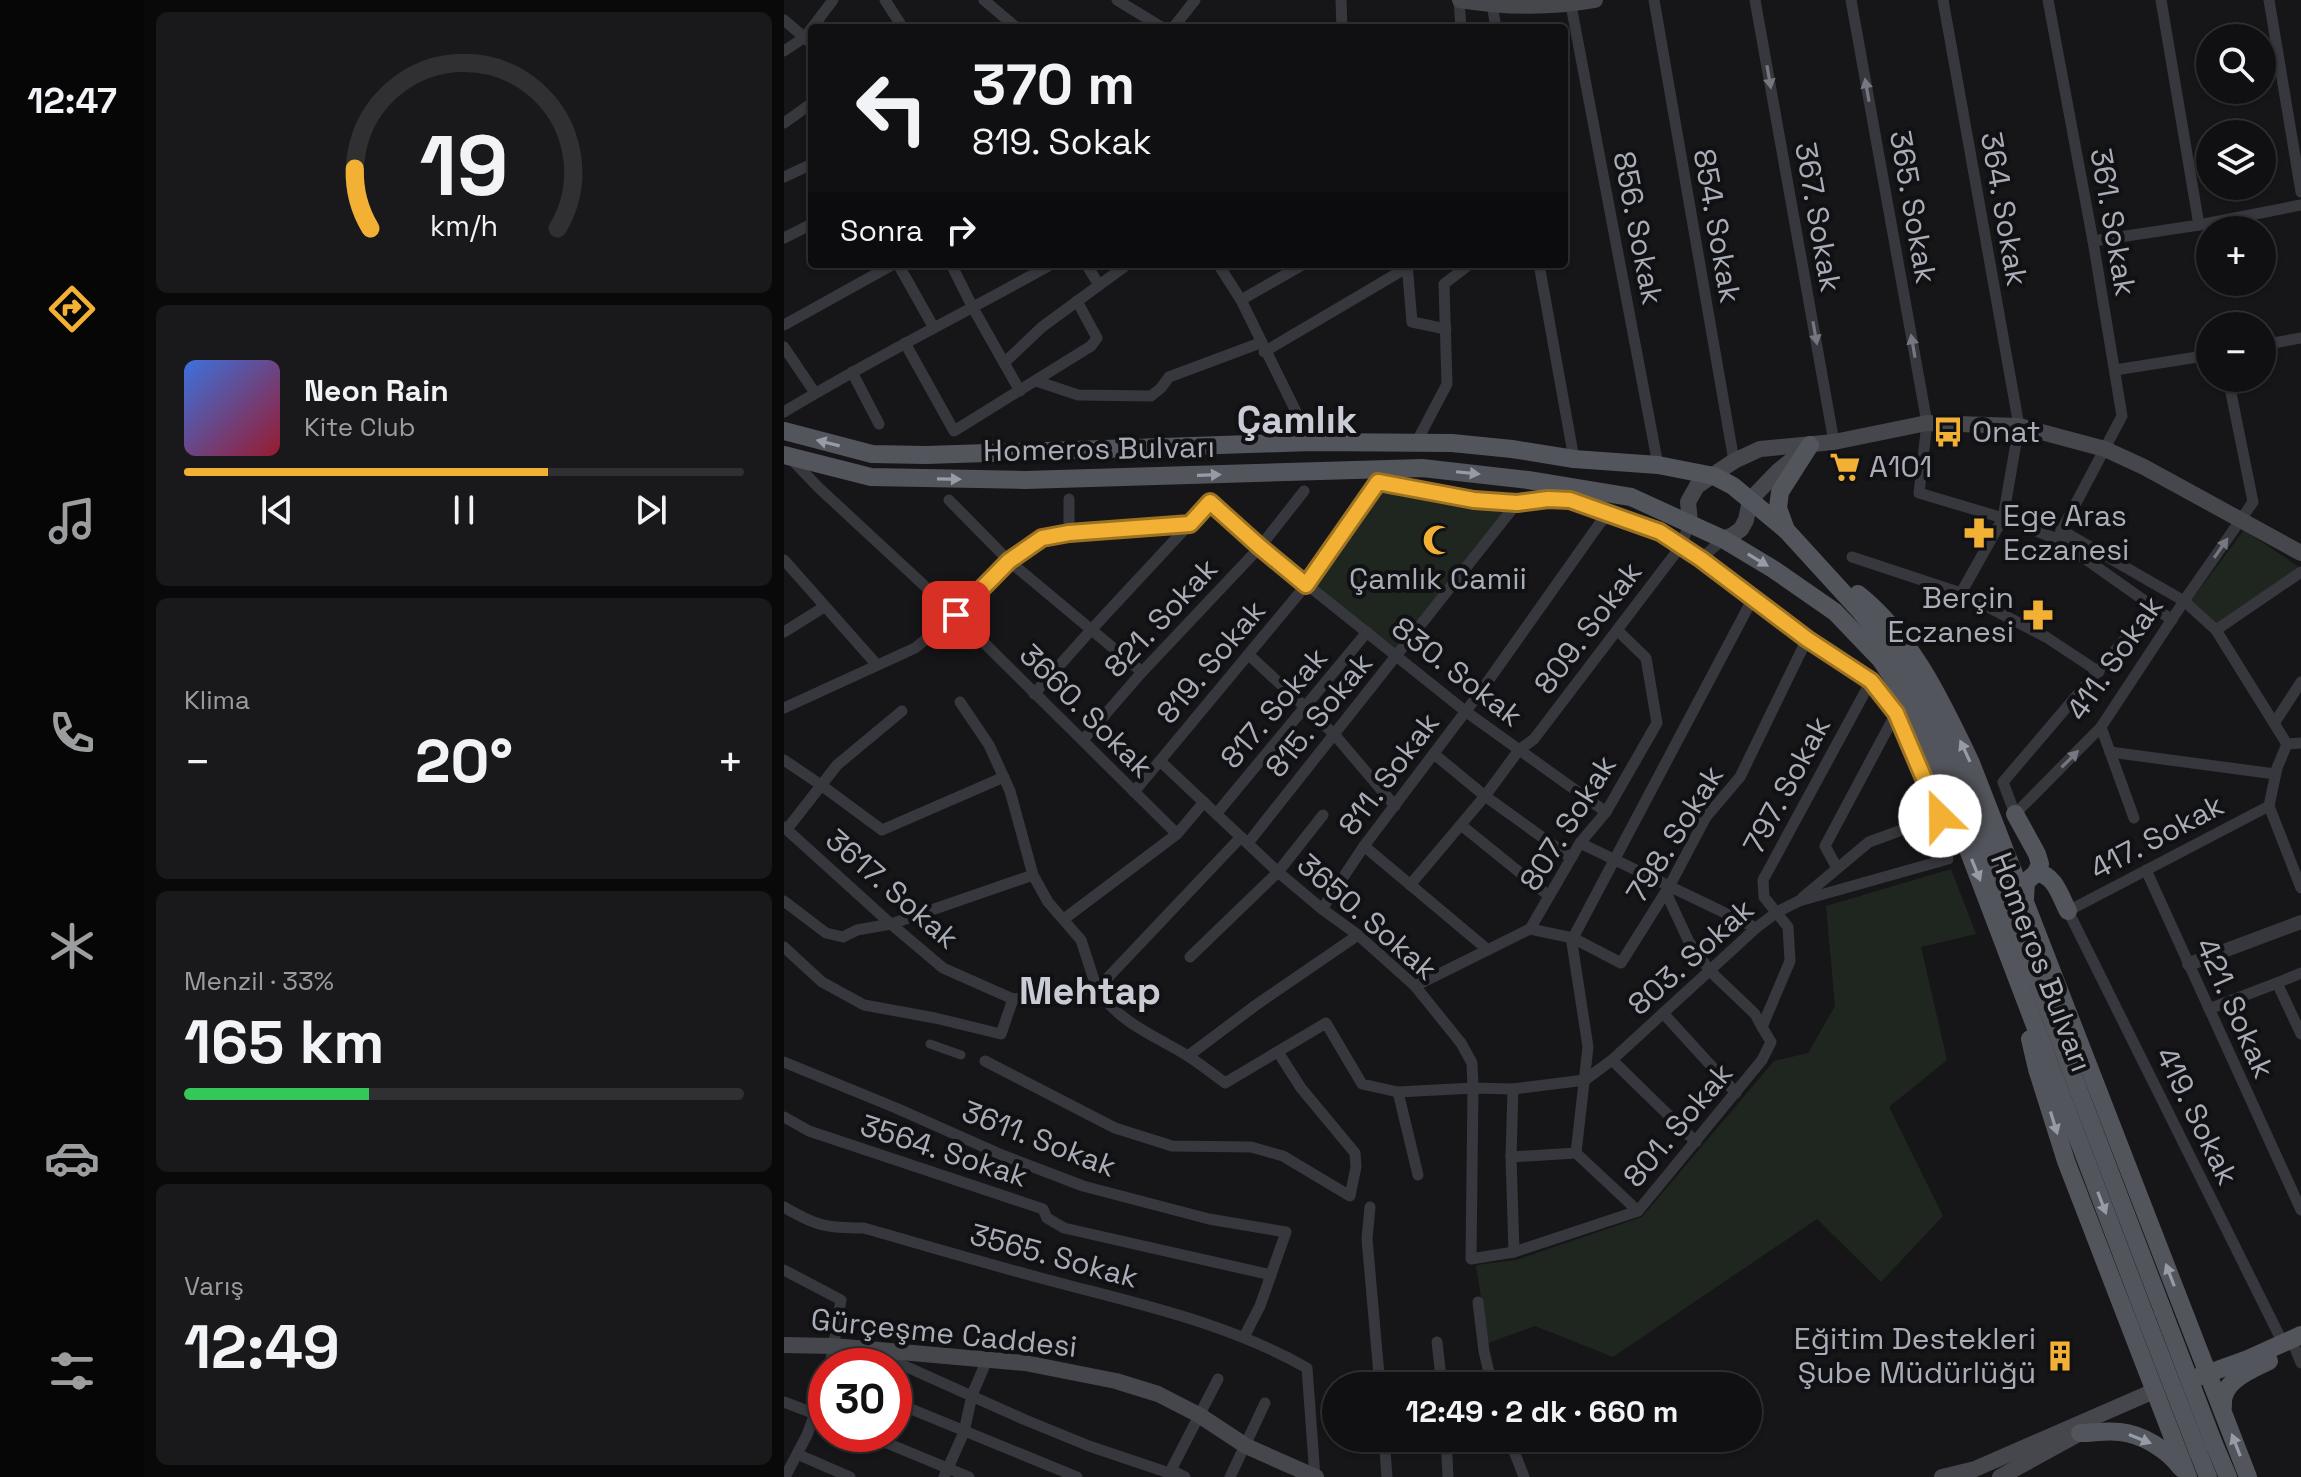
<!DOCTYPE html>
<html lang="tr">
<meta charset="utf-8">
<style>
:root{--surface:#101012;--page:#19191b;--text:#f1f3f6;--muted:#9c9d9f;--line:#303032;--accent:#f2b134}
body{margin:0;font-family:"Space Grotesk",sans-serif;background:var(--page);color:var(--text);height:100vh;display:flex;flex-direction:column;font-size:30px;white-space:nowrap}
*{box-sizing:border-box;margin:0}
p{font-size:26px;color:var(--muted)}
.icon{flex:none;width:44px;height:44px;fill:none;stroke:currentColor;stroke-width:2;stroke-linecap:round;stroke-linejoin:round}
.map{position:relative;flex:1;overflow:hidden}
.details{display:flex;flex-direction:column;gap:12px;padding:12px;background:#09090a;width:640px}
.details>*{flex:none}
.top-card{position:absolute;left:24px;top:24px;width:760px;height:244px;border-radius:8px;box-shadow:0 2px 6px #0004,0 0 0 2px var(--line);background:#101012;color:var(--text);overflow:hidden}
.tools{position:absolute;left:1412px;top:24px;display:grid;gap:16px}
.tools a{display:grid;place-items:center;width:80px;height:80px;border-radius:50%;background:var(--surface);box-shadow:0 2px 6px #0004,0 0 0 2px var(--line);font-size:40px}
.speed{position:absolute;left:24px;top:1348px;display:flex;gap:16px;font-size:40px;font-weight:700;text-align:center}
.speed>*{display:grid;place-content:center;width:104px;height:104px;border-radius:50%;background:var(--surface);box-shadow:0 2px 6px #0004,0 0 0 2px var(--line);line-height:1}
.speed .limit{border:12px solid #d22;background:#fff;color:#111}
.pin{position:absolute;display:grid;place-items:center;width:68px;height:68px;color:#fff;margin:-34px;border-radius:16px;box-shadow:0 4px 12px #0006}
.me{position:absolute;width:88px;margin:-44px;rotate:337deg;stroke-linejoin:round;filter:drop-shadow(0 0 6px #0008)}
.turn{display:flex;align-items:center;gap:28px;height:168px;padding:0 32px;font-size:36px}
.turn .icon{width:104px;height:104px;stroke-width:2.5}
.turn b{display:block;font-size:56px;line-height:68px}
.then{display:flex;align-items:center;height:76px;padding:0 32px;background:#0003;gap:16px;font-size:30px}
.big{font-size:60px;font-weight:600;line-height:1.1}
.details .card{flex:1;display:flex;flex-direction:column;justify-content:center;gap:12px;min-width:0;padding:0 28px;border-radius:12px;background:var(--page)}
.details .dial{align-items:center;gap:0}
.dial svg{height:208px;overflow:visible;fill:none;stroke:var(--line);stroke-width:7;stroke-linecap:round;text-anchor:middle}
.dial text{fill:var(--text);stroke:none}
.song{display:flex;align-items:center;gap:24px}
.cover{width:96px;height:96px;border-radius:12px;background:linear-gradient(135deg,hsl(220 70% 55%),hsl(350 70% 35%))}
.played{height:8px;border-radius:4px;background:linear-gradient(90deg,var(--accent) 65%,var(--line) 65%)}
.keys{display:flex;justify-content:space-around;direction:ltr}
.heat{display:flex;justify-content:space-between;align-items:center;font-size:44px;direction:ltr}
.charge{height:12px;border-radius:6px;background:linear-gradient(90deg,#34c759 33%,var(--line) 0)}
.trip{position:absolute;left:538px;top:1372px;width:440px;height:80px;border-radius:40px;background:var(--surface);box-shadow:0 2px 6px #0004,0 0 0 2px var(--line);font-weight:600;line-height:80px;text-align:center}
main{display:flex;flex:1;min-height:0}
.tabs{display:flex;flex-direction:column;width:144px;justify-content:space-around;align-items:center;background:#060607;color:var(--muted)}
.tabs .icon{width:56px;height:56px}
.tabs .selected{color:var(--accent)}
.tabs b{font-size:36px;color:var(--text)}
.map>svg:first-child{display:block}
</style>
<main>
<nav class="tabs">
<b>12:47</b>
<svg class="icon selected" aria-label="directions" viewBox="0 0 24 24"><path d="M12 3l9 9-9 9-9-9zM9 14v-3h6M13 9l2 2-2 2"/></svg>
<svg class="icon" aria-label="music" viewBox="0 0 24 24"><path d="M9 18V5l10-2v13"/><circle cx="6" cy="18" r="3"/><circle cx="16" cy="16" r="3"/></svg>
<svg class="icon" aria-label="phone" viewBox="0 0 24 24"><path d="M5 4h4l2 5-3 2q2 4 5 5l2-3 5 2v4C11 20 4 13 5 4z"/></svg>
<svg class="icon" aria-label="climate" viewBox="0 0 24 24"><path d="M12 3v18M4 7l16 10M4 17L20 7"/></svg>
<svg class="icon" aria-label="car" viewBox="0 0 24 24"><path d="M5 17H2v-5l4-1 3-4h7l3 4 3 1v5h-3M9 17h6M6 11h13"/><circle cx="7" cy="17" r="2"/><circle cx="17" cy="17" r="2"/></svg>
<svg class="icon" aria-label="filters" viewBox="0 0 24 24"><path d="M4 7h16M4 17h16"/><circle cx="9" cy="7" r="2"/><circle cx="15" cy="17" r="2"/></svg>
</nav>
<section class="details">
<div class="card dial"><svg viewBox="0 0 100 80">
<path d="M14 69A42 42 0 1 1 86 69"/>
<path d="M14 69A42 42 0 0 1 8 46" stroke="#f2b134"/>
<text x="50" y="56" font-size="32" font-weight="700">19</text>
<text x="50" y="72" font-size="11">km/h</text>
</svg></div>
<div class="card">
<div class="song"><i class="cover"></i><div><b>Neon Rain</b><p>Kite Club</p></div></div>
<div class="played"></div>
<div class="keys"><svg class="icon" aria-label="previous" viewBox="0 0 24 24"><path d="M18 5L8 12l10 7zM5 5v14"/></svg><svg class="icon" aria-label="pause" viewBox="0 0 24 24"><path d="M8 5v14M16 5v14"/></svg><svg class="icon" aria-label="next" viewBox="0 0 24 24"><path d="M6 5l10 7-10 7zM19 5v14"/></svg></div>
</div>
<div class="card"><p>Klima</p>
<div class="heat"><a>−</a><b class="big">20°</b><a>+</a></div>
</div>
<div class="card"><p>Menzil · 33%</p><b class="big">165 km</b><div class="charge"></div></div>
<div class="card"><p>Varış</p><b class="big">12:49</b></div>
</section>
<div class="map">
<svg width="1517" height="1477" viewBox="0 0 1517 1477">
<rect width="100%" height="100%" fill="#161618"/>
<g fill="#1e261f">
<path d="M594 482 733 503 613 656 522 585Z"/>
<path d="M1460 530 1515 567 1431 627 1406 602Z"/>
<path d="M1167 869 1192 934 1137 947 1163 1060 1105 1107 1159 1216 1097 1282 1033 1219 829 1357 751 1326 704 1343 692 1265 732 1260 858 1217 990 1061 1024 1053 1051 1006 1042 906Z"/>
</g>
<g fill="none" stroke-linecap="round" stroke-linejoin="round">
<path stroke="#37383d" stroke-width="9" d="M146 1044 177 1055"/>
<g stroke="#37383d" stroke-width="11">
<path d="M101 0 119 28"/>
<path d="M200 0 233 28"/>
<path d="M333 0 379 28"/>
<path d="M557 0 558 28"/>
<path d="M675 0 677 28"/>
<path d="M786 0 874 465"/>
<path d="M870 0 950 461"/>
<path d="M971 0 1050 442"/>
<path d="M1067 0 1143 423 1135 493 1219 518 1273 539 1388 620"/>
<path d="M1159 0 1235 426 1219 518 1177 593"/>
<path d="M1264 0 1309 241 1338 416 1273 539"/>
<path d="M1377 0 1415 225"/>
<path d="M1485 0 1517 192"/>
<path d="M708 4 712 28"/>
<path d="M0 20 28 44"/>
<path d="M389 28 411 0"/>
<path d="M0 51 21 37 49 0"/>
<path d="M0 123 28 103"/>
<path d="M0 177 28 164"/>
<path d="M0 238 28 224"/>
<path d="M1309 241 1415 225 1517 205"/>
<path d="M114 264 150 328"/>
<path d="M167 264 189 308 236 391"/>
<path d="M302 264 315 285"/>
<path d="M434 264 457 300 527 442"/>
<path d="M623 264 628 322 662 329"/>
<path d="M755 264 790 459"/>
<path d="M457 300 520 264"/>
<path d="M0 325 110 264"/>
<path d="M121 343 170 431 307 346 313 338 293 301"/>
<path d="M1478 345 1517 338"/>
<path d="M0 347 31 393"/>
<path d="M480 352 624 267"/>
<path d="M220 363 258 327 344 264"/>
<path d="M1331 370 1426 355"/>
<path d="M68 372 95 424"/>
<path d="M252 381 294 395 367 396 377 388 385 377 476 343"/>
<path d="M0 412C87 359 179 314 268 264"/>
<path d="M632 443 663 384 660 284 686 264"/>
<path d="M8 460 35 488 172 615 393 834"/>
<path d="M285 499V533"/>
<path d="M165 500 225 561 358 672"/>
<path d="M1277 530 1400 601 1432 630 1517 572"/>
<path d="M1068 557 1177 593 1262 637 1315 672"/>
<path d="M917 559 939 539"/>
<path d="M0 560 93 665"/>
<path d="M1369 606 1219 782 1231 814 1317 727 1400 601 1469 502 1444 378"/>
<path d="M1432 630 1503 744"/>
<path d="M0 632 40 607"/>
<path d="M465 655 550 734 611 806"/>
<path d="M250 694 307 630 426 502 476 547 681 711 822 812"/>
<path d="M176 702 205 745 226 791 249 875 264 902 297 940 313 989 457 837"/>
<path d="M0 708 131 648 172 615 225 561 258 538 285 533 406 524"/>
<path d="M1491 722 1517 682"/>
<path d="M1317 727 1350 818"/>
<path d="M299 740 358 672 476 547 520 491"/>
<path d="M1503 744 1517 743"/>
<path d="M1326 752 1491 774"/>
<path d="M650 754 701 796 787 858"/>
<path d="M0 760 37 785 98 830 220 777"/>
<path d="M376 761 494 872 538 909 574 935 631 986 677 1043 688 1063 689 1088 687 1259 730 1252 854 1211 978 1060 987 1042 978 1027 1006 961 1004 927 980 897 979 880 1087 681"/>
<path d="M1485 806 1284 911 1499 1343"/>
<path d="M1485 806 1517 888"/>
<path d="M1485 806 1493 768 1503 744"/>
<path d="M433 813 583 632"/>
<path d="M677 825 765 896"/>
<path d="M0 827 107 924 159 968 229 999 313 989C335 1022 367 1034 399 1053 414 1062 428 1073 441 1083L542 1023 578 1084 614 1092 689 1088 729 1089 801 1080 828 1060 972 928 993 912 1015 901 1164 859 1156 816 1112 713 1087 681 1023 639 917 559 876 532 786 500 764 499 733 503 690 500 594 482 522 585 350 792"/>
<path d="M3 829 53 765 118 711"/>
<path d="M464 843 733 503"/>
<path d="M796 843 972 928"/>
<path d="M580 846 704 950"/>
<path d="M1053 868 1041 846 1112 713"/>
<path d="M1362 870 1517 1210"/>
<path d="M626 885 701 796 735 750 750 739 897 546 906 522"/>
<path d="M885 888 884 897 905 942 926 971 971 1014 978 1027"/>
<path d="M1018 898 1085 842 1156 816"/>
<path d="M0 901 42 933 59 937 73 930 107 924 249 875"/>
<path d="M538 909 580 846 697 691 816 523 825 514"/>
<path d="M280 919 393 834 420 802"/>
<path d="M746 929 789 938 837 963 886 885 922 817 956 777 1023 639"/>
<path d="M0 947 38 982 80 1005 151 1018 217 1034 229 999"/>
<path d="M406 957 494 872 539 815"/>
<path d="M1517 973 1493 983 1517 1034"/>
<path d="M631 986 746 929 796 843 822 812 873 723 862 658 833 630"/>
<path d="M1425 1009 1493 983"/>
<path d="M879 1013 952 1093"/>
<path d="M404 1056 472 1005 574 935"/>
<path d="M828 1060 912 1142"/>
<path d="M201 1061 331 1128 388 1146 467 1147 499 1156 566 1196 572 1167 571 1153 517 1088 494 1052"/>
<path d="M0 1062 112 1108 218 1155 299 1186 425 1219 502 1232 476 1306 460 1337"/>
<path d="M729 1089 727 1157 730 1252"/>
<path d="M614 1092 634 1175"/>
<path d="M0 1117 25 1131 259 1209 263 1218 280 1228 487 1275"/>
<path d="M792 1153 804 1047 788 943 789 938 969 598"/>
<path d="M727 1157 792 1153 854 1211"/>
<path d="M0 1207C32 1226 42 1228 80 1228 149 1248 217 1268 287 1286 368 1307 449 1326 523 1368L531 1477"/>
<path d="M586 1207 583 1239 596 1386"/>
<path d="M0 1270 57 1300 46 1366"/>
<path d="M694 1302 700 1351 708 1386"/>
<path d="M653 1342 658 1386"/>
<path d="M1511 1348 1517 1363"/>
<path d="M94 1354 239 1419 305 1446 385 1473"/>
<path d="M0 1402 42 1418"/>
<path d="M110 1402 293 1477"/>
<path d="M81 1434 185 1477"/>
<path d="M600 1438 603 1477"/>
<path d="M662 1438 664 1477"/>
<path d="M725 1438 740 1477"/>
<path d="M13 1454 66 1477"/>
<path d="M1 1477 23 1435 42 1382"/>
<path d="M160 1477 180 1432 188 1395 203 1360"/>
<path d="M401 1477 387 1470 434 1379"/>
<path d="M446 1477 481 1403"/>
</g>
<path stroke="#37383d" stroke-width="14" d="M1405 964 1517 922"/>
<g stroke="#45474d" stroke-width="16">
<path d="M676 0C719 7 767 8 811 0"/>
<path d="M906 522 904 502 913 486 950 461 976 449 1050 442 1143 423 1235 426 1321 449 1360 467 1517 553"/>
<path d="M939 539 949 535 957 529 962 520 966 500 994 471 1019 451"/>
<path d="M0 1345 49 1346 241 1363 332 1381 374 1394 415 1415 462 1446 532 1477"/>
<path d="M1158 1477 1191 1469 1370 1391"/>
<path d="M1216 1477 1298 1432"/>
</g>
<g stroke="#53555c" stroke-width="18">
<path d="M0 431 88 454 142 455 527 442 668 443 728 449 790 459 874 465 930 476 949 486 1002 530 1076 611 1103 644 1139 695 1178 785 1379 1311"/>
<path d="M0 455 87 477 241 480 638 468 744 480 847 497 939 539 989 569 1051 612 1097 660 1114 686 1139 731 1362 1318"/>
<path d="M1002 530 994 508 996 492 1026 445"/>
<path d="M1074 594C1128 637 1158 702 1187 763L1464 1477"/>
<path d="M1231 814 1253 854 1256 864 1252 873"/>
<path d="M1241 899 1242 882 1252 873C1271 874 1276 896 1284 911"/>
<path d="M1246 1039 1253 1069 1282 1161 1404 1477"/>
<path d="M1414 1377 1464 1359 1517 1335"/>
<path d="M1439 1406C1436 1382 1466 1370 1485 1361"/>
<path d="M1296 1433C1309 1433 1323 1430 1336 1432 1358 1434 1384 1450 1397 1468"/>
<path d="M1430 1444 1444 1477"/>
<path d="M1414 1452 1424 1477"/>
</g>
<g stroke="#53555c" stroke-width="18">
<path d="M1379 1311 1430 1444"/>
<path d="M1362 1318 1414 1452"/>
</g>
</g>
<defs><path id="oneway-solid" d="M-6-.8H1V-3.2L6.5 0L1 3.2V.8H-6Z" transform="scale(2)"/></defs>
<g fill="#757881">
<use href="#oneway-solid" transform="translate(985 77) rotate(80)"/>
<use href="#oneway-solid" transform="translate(1083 90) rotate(-100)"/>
<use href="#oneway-solid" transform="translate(1031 333) rotate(80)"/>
<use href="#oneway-solid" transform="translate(1129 346) rotate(-100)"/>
<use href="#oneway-solid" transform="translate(1437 548) rotate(-55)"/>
<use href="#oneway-solid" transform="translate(1286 759) rotate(-45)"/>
</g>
<g fill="#979ba6">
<use href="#oneway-solid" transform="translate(44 443) rotate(-166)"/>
<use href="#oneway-solid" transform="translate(684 473) rotate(6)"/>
<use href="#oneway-solid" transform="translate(425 475) rotate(-2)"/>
<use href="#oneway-solid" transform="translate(165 479) rotate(1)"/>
<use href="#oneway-solid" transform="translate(974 560) rotate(31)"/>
<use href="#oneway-solid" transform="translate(1181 751) rotate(-115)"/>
<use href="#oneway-solid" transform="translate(1192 870) rotate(68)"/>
<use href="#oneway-solid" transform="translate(1270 1123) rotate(73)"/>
<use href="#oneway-solid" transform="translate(1318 1203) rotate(69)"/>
<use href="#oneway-solid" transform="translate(1386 1275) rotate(-111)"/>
<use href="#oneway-solid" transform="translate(1356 1439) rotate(22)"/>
<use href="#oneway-solid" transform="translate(1452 1445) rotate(-111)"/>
</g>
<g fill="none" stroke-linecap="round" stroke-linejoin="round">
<g stroke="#9d7322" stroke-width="20">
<path id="route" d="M172 615 225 561 258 538 285 533 406 524 426 502 476 547 522 585 594 482 690 500 733 503 764 499 786 500 876 532 917 559 1023 639 1087 681 1112 713 1156 816"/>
</g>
<use href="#route" stroke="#f2b134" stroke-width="14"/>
</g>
<defs>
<g id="bus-bare" transform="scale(2.4)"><path d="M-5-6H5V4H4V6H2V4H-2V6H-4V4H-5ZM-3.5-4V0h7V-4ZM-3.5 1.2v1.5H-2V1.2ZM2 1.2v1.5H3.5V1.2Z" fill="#f2b134" stroke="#111113" stroke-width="2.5" paint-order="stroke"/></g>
<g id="supermarket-bare" transform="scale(2.4)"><path d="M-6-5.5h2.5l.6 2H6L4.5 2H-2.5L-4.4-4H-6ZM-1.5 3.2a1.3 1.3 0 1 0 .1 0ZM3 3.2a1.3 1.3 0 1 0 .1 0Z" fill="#f2b134" stroke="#111113" stroke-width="2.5" paint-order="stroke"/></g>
<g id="pharmacy-bare" transform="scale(2.4)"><path d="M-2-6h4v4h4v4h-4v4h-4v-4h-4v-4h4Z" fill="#f2b134" stroke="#111113" stroke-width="2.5" paint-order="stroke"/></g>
<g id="mosque-bare" transform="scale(2.4)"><path d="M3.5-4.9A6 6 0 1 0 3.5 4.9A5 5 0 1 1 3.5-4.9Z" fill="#f2b134" stroke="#111113" stroke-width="2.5" paint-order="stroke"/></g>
<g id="building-bare" transform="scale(2.4)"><path d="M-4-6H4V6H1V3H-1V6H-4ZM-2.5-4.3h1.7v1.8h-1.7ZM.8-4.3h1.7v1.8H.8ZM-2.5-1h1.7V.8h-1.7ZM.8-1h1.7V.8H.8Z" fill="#f2b134" stroke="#111113" stroke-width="2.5" paint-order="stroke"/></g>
</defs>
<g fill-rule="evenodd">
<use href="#bus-bare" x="1164" y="432"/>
<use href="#supermarket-bare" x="1061" y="467"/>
<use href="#pharmacy-bare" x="1195" y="533"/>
<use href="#mosque-bare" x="654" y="540"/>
<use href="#pharmacy-bare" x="1254" y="615"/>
<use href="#building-bare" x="1276" y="1356"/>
</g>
<g text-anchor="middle" stroke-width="8" stroke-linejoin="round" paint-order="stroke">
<g font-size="30" fill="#a8adb8" stroke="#111113">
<text transform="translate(1129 207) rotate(80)" y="10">365. Sokak</text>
<text transform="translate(1220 209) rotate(80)" y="10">364. Sokak</text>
<text transform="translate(1034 217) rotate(80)" y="10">367. Sokak</text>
<text transform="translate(1329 222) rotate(80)" y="10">361. Sokak</text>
<text transform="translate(933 226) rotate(80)" y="10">854. Sokak</text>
<text transform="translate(854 228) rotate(79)" y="10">856. Sokak</text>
<text transform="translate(315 449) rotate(-1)" y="10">Homeros Bulvarı</text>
<text transform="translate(377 618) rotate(-47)" y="10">821. Sokak</text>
<text transform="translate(804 628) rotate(-53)" y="10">809. Sokak</text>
<text transform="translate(1331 658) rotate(-55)" y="10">411. Sokak</text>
<text transform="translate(427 662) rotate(-50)" y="10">819. Sokak</text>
<text transform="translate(673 672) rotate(38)" y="10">830. Sokak</text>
<text transform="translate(490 708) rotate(-50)" y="10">817. Sokak</text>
<text transform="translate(302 711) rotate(45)" y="10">3660. Sokak</text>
<text transform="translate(535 715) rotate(-51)" y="10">815. Sokak</text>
<text transform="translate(605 774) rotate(-53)" y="10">811. Sokak</text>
<text transform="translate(1003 785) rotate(-62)" y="10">797. Sokak</text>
<text transform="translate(784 823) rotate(-58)" y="10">807. Sokak</text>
<text transform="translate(891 834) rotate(-58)" y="10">798. Sokak</text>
<text transform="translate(1373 837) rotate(-28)" y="10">417. Sokak</text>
<text transform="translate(108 889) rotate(41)" y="10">3617. Sokak</text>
<text transform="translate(583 917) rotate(41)" y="10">3650. Sokak</text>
<text transform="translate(907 957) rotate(-42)" y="10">803. Sokak</text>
<text transform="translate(1257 962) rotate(69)" y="10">Homeros Bulvarı</text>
<text transform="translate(1451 1008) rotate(66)" y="10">421. Sokak</text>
<text transform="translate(1413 1116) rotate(64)" y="10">419. Sokak</text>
<text transform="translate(894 1125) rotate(-50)" y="10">801. Sokak</text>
<text transform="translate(255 1139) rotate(21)" y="10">3611. Sokak</text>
<text transform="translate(160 1151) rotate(18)" y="10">3564. Sokak</text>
<text transform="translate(270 1256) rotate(15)" y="10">3565. Sokak</text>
<text transform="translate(160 1333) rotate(6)" y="10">Gürçeşme Caddesi</text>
</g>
<g font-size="30" fill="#a8adb8" stroke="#111113" text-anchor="start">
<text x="1188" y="442">Onat</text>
<text x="1085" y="477">A101</text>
<text x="1219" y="526">Ege Aras<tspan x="1219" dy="34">Eczanesi</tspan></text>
<text x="654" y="589" text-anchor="middle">Çamlık Camii</text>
<text x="1230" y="608" text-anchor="end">Berçin<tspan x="1230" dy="34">Eczanesi</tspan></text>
<text x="1252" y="1349" text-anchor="end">Eğitim Destekleri<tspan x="1252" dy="34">Şube Müdürlüğü</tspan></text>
</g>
<g font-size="38" font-weight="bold" fill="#c9ccd4" stroke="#111113">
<text x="513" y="433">Çamlık</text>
<text x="306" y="1004">Mehtap</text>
</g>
</g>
</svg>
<div class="tools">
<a><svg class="icon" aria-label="search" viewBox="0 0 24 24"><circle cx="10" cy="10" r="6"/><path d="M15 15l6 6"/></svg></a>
<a><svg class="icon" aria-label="layers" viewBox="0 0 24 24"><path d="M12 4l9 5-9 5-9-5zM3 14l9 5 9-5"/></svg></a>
<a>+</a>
<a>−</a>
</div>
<div class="speed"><div class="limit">30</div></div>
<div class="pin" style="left:172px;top:615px;background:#d93025"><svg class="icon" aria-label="arrive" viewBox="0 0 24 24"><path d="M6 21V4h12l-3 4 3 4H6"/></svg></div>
<svg class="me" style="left:1156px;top:816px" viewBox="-20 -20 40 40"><circle r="19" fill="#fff"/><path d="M0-13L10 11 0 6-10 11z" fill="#f2b134"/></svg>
<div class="trip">12:49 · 2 dk · 660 m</div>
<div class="top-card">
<div class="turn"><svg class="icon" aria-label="left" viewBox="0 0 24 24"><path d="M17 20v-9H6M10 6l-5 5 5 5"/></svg><div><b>370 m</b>819. Sokak</div></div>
<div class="then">Sonra<svg class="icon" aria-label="right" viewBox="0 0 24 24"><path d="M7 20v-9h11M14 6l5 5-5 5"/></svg></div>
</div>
</div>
</main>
